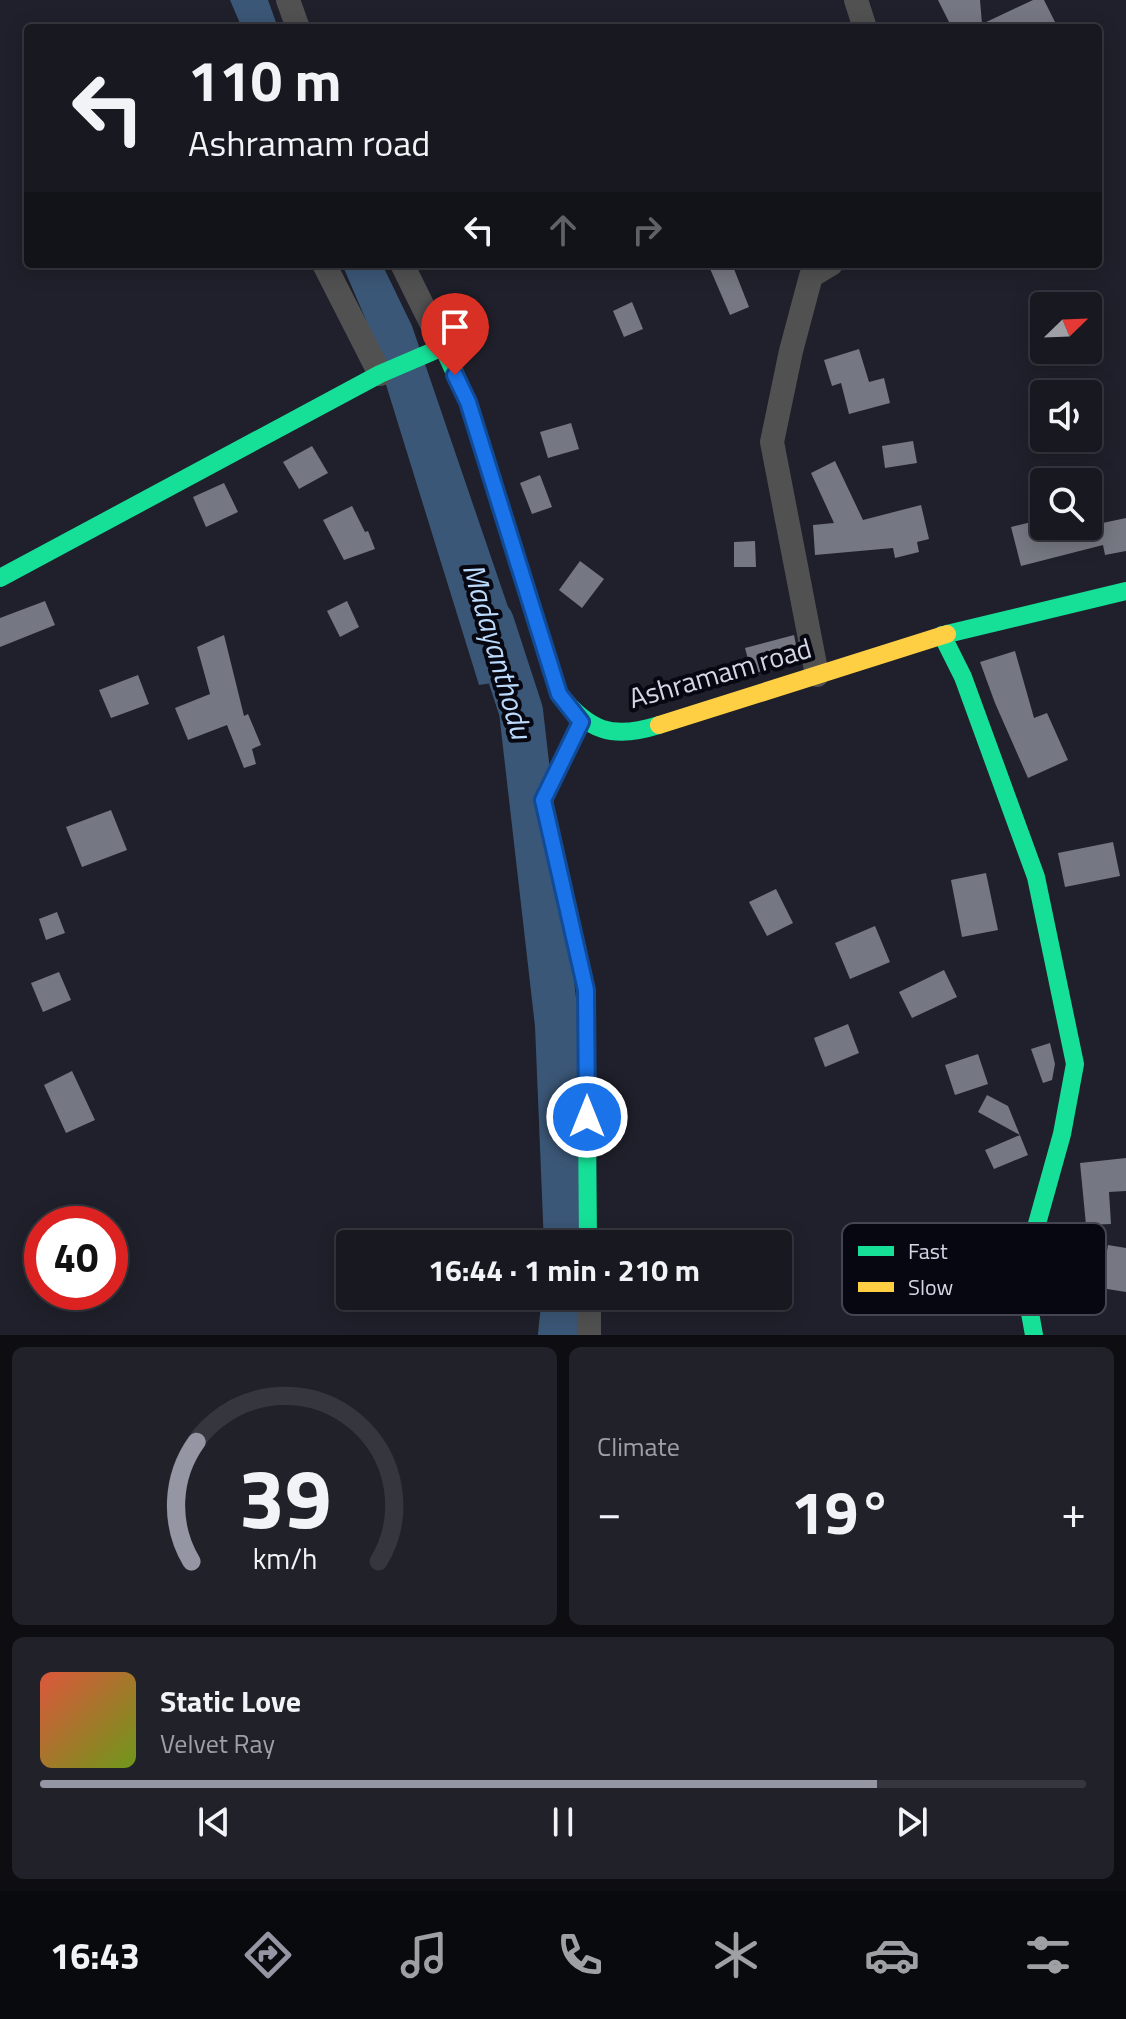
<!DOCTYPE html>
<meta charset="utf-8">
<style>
:root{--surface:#171820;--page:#202129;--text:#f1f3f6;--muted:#9ea0a5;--line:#36373e;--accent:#9496a4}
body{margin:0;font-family:"Titillium Web",sans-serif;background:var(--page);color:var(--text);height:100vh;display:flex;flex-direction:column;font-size:30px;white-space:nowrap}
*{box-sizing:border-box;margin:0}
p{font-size:26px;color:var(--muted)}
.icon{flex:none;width:44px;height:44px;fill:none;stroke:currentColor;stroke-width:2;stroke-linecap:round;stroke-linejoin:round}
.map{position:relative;height:1335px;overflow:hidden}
.details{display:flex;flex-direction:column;gap:12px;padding:12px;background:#0d0d12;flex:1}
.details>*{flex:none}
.guide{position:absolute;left:24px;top:24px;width:1078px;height:244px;border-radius:8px;box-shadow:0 4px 20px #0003,0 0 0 2px var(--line);background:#171820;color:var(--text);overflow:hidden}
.needle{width:52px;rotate:67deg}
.controls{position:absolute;left:1030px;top:292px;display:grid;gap:16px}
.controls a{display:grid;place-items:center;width:72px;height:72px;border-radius:8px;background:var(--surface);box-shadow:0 4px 20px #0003,0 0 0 2px var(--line);font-size:40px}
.speed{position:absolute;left:24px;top:1206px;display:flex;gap:16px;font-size:40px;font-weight:700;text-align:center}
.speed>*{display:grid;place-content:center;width:104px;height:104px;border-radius:50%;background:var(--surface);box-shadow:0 4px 20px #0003,0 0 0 2px var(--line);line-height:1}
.speed .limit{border:12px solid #d22;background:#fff;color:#111}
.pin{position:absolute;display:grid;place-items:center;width:68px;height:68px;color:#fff;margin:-82px -34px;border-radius:50% 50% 50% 0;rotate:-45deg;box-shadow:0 0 8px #0007}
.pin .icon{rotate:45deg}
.me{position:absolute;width:88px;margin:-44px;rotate:0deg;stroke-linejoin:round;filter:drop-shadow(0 0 6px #0008)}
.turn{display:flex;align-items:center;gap:28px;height:168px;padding:0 32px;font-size:36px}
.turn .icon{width:104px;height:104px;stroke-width:2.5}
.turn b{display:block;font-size:56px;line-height:68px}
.lanes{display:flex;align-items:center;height:76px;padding:0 32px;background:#0003;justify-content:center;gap:40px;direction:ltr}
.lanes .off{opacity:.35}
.big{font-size:60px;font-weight:700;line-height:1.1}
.details .widget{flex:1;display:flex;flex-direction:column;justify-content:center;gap:12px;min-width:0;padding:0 28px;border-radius:12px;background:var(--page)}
.details .dial{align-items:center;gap:0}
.dial svg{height:208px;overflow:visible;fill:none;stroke:var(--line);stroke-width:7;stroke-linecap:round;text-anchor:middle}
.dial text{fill:var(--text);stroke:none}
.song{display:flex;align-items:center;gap:24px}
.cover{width:96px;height:96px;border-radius:12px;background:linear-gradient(135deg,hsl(10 70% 55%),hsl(80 70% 35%))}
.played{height:8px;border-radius:4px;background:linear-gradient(90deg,var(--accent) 80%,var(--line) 80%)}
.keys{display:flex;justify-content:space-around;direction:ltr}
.heat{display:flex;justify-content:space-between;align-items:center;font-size:44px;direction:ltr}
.details .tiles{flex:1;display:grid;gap:12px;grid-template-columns:1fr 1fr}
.widget:last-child{grid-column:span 2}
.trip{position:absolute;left:336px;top:1230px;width:456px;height:80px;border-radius:8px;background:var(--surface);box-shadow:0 4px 20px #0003,0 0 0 2px var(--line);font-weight:700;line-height:80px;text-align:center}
.tab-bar{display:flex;height:128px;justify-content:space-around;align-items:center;background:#090a0d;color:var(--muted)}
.tab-bar .icon{width:56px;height:56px}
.tab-bar .active{color:var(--accent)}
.tab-bar b{font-size:36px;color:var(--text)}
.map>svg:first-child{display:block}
</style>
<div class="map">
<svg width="1126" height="1335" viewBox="0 0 1126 1335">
<rect width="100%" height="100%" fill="#1f202b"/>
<g fill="#3b5777">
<path d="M230 0H268L278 28H242Z"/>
<path d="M342 264H382L412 326 532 677 479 685 366 320Z"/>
</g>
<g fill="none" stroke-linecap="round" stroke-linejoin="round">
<g stroke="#3b5777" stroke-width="44">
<path d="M492 622 521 711 557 1025 566 1244"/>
<path d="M560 1335 564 1296"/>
</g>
</g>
<g fill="#757782">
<path d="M938 0H980L982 24 1033 0H1044L1055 22 1043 28H952Z"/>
<path d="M708 264H732L749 307 730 315Z"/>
<path d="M632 302 643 329 624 337 613 311Z"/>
<path d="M859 349 869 382 884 378 890 403 849 414 841 383 832 386 824 360Z"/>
<path d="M571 423 579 449 548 458 540 432Z"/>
<path d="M913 441 917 463 885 468 882 446Z"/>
<path d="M312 446 328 473 299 489 283 462Z"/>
<path d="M835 461 863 520 921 505 929 539 917 542 919 552 895 558 893 548 815 555 813 525 834 523 811 473Z"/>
<path d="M540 475 552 507 532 514 520 483Z"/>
<path d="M224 483 238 512 206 527 193 497Z"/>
<path d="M352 506 365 532 368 531 375 549 344 560 323 520Z"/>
<path d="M1126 518V551L1105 555 1103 545 1021 566 1011 527 1044 519V526H1064L1065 531Z"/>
<path d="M755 541 756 567H734V542Z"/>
<path d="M580 561 604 579 582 608 559 590Z"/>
<path d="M45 601 55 625 0 647V618Z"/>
<path d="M347 601 359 627 340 637 327 611Z"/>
<path d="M224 635 244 716 248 714 261 745 252 749 256 764 244 768 227 725 188 740 175 708 210 694 197 647Z"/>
<path d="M794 635 799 660 752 674 745 648Z"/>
<path d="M1015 651 1034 718 1047 713 1068 760 1028 778 995 703 980 662Z"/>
<path d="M138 675 149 704 111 718 99 690Z"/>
<path d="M111 810 127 850 82 867 66 827Z"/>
<path d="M1113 842 1120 876 1065 887 1058 853Z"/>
<path d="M986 873 998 930 962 937 951 880Z"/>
<path d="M776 889 793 923 767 936 749 902Z"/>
<path d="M57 912 65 933 46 940 39 919Z"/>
<path d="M875 926 890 962 850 979 835 943Z"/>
<path d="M944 970 957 997 912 1018 899 992Z"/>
<path d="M59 972 71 1000 43 1012 31 983Z"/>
<path d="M848 1024 859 1053 825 1067 814 1038Z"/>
<path d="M1050 1043 1055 1064 1052 1080 1043 1083 1031 1049Z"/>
<path d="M978 1054 988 1084 955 1095 945 1065Z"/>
<path d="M72 1071 95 1120 66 1133 44 1085Z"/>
<path d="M987 1095 1008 1106 1028 1155 994 1169 985 1150 1020 1135 978 1112Z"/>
<path d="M1126 1158V1191L1109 1192 1111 1224 1086 1225 1080 1163Z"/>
<path d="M1108 1245 1126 1248V1292L1101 1288Z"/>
</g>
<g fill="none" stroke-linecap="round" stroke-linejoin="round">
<g stroke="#525151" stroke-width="24">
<path d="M288 0 298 28"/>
<path d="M856 0 865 28"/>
<path d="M324 264 380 374"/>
<path d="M402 264 443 347"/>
<path d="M817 675 772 442 791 351 811 276 831 264"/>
<path d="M589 1296V1335"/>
</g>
<g stroke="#16e098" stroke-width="18">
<path d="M0 578 380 374 443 347 468 402 559 694C589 731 612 740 659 725"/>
<path d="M947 634 1126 591"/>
<path d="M942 635 963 677 1036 877 1075 1064 1062 1134 1023 1274 1034 1335"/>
<path d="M581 722 543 800 586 990 588 1244"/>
</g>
<path stroke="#ffcf43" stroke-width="18" d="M659 725 947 634"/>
</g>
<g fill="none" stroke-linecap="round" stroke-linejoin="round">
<g stroke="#114b97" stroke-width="20">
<path id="route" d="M455 375 468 402 559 694 581 722 543 800 586 990 587 1117"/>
</g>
<use href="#route" stroke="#1a73e8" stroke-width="14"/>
</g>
<g text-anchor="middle" stroke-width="8" stroke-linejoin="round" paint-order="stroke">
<g font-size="28" fill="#d3d6e5" stroke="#060710">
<text transform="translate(720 673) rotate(-16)" y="10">Ashramam road</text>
</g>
<g font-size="30" font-style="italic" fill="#bcdafc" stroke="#060710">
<text transform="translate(497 651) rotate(74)" y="10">Madayanthodu</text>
</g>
</g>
<rect x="842" y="1223" width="264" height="92" rx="12" fill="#060710" stroke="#444550" stroke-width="2"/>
<rect x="858" y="1246" width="36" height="10" fill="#16e098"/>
<rect x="858" y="1282" width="36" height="10" fill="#ffcf43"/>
<g font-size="22" fill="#d3d6e5">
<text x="908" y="1259">Fast</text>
<text x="908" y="1295">Slow</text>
</g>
</svg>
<div class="controls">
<a><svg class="needle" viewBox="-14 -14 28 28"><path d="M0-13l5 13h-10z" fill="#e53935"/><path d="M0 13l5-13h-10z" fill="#9ea0a5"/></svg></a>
<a><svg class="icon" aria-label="sound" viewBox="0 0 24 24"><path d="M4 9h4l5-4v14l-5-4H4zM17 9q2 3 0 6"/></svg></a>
<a><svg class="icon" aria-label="search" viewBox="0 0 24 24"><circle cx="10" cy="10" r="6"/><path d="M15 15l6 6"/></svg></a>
</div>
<div class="speed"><div class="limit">40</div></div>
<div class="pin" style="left:455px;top:375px;background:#d93025"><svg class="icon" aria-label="arrive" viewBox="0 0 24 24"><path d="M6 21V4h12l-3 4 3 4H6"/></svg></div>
<svg class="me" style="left:587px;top:1117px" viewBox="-20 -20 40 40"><circle r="17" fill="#1a73e8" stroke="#fff" stroke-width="3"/><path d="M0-11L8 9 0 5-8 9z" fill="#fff"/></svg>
<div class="trip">16:44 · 1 min · 210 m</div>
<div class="guide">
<div class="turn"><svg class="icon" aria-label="left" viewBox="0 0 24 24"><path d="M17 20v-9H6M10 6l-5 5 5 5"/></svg><div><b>110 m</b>Ashramam road</div></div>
<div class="lanes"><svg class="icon" aria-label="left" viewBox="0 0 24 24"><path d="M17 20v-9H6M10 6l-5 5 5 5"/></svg><svg class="icon off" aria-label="ahead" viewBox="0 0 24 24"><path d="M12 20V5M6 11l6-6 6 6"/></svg><svg class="icon off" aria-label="right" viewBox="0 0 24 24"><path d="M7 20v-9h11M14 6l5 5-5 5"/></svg></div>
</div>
</div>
<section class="details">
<div class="tiles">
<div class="widget dial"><svg viewBox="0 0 100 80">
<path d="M14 69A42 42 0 1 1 86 69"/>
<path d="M14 69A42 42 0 0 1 16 23" stroke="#9496a4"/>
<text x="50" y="56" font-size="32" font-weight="700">39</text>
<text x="50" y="72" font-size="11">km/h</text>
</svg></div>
<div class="widget"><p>Climate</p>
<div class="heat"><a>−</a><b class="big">19°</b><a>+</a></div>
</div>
<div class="widget">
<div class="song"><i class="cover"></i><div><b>Static Love</b><p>Velvet Ray</p></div></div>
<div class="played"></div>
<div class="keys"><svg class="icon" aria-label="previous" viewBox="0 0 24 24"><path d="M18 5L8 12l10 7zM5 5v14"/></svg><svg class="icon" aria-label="pause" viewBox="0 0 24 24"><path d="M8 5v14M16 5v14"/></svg><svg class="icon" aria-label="next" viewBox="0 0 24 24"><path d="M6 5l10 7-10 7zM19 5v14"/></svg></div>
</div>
</div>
</section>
<nav class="tab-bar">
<b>16:43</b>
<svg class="icon active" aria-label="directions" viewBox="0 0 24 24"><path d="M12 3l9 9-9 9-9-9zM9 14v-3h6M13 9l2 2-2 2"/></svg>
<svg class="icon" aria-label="music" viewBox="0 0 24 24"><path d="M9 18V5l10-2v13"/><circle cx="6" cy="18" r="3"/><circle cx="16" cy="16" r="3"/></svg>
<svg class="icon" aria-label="phone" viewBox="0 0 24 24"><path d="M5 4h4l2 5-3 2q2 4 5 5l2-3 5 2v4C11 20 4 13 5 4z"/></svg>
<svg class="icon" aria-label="climate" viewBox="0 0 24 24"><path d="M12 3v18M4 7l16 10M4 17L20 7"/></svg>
<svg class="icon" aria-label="car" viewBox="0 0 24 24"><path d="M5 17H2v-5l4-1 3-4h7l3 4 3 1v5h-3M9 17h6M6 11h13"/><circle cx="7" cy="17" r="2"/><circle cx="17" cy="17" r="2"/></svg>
<svg class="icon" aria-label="filters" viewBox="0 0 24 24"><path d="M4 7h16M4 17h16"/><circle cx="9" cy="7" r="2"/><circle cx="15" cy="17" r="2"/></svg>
</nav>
